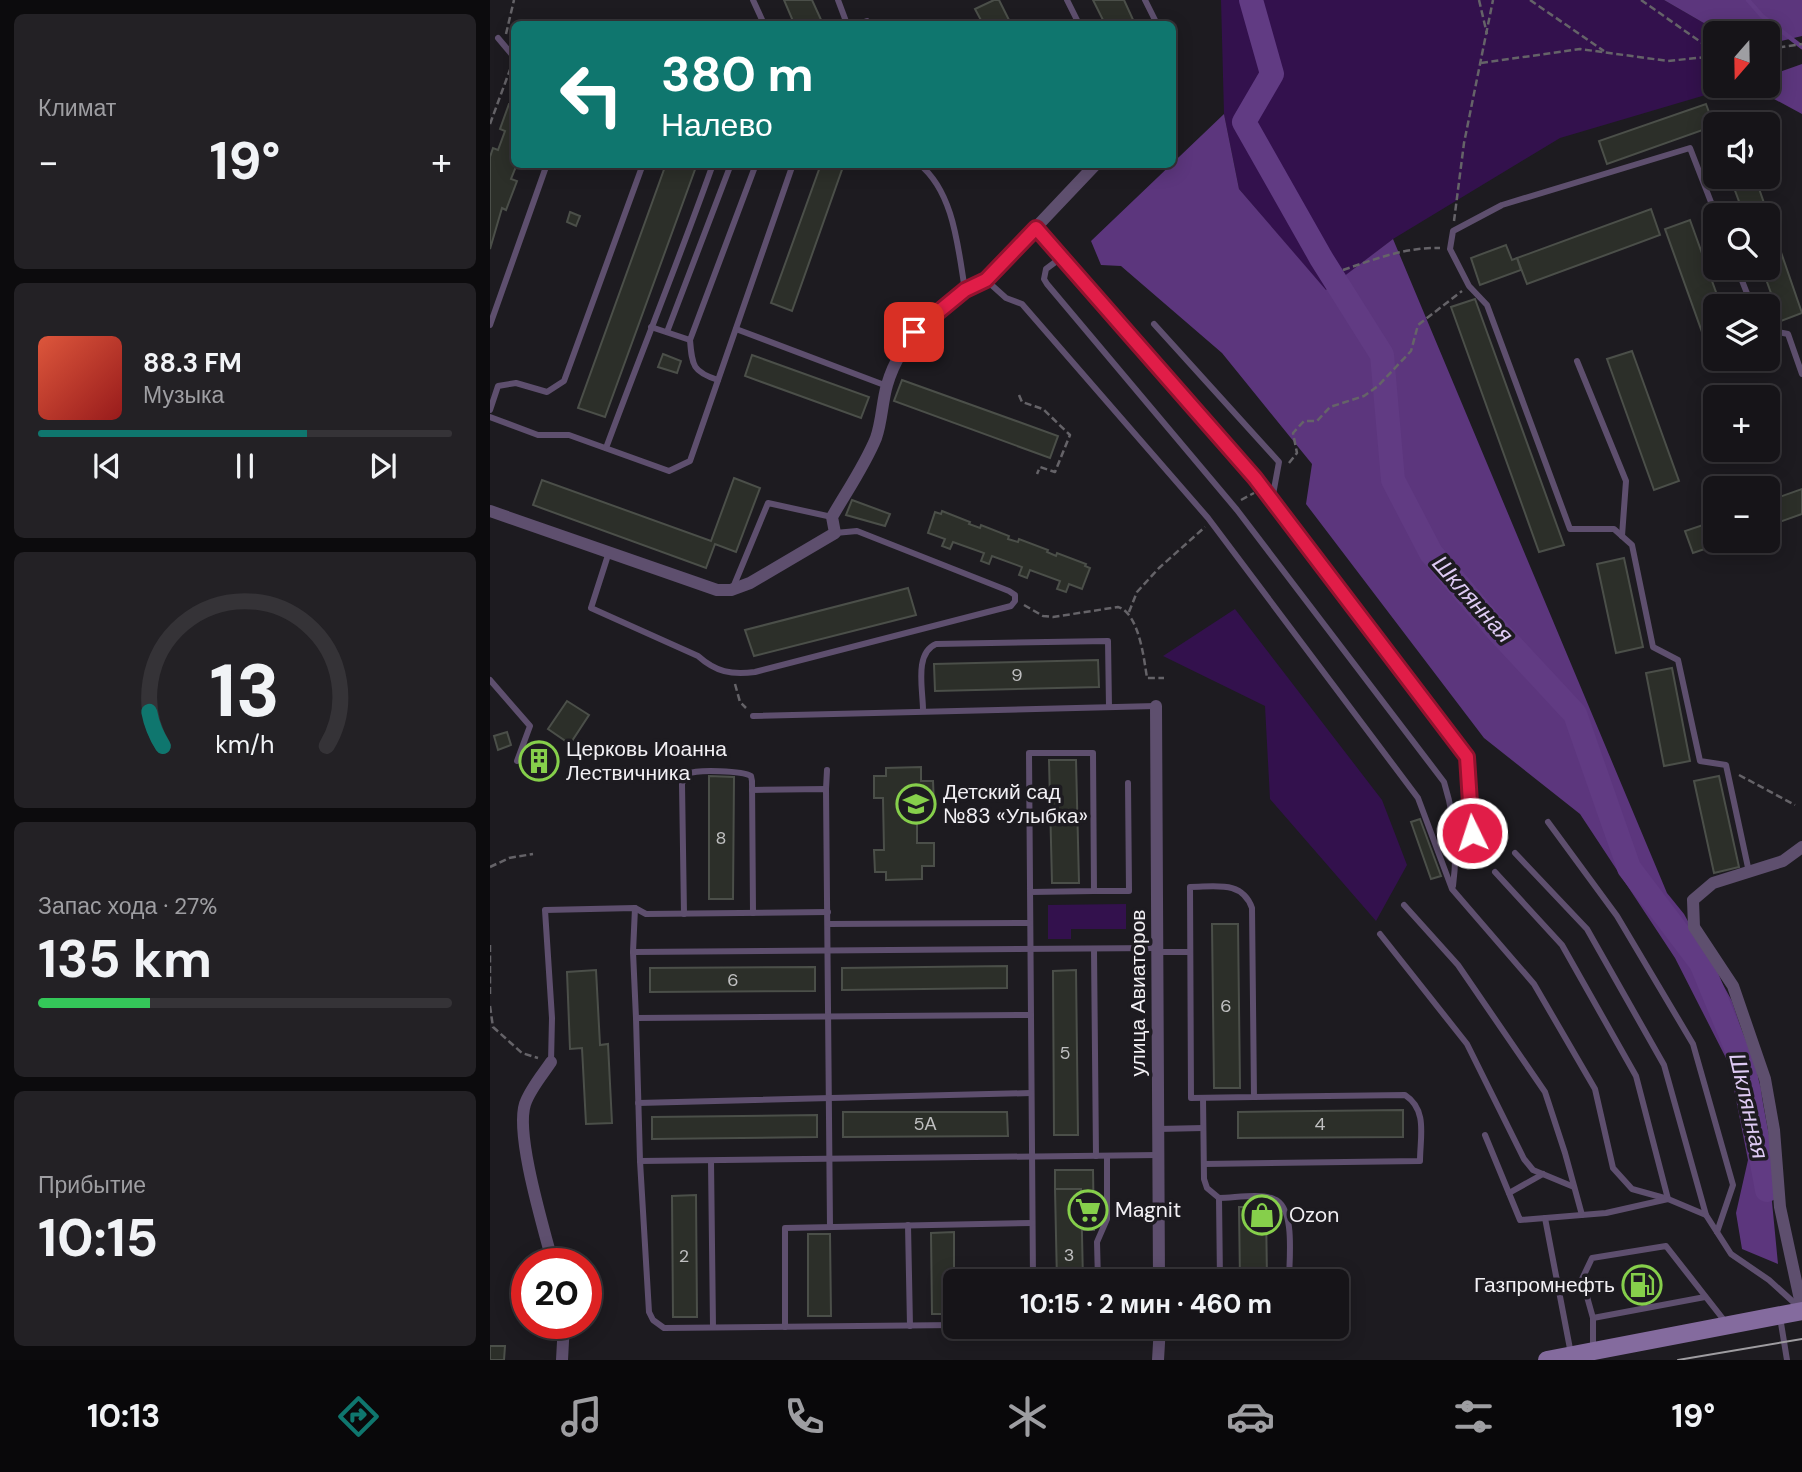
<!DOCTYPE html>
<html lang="ru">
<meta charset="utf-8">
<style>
:root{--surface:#161418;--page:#232125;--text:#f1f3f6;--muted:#9e9ea2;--line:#353337;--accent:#0f766e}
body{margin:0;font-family:"DM Sans",sans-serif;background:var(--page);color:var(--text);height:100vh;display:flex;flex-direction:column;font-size:26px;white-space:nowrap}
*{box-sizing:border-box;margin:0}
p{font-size:23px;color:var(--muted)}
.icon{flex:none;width:38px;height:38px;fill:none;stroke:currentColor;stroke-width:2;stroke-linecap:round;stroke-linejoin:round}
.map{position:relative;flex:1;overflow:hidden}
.side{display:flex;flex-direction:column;gap:14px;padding:14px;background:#0c0b0d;width:490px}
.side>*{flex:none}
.banner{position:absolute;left:21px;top:21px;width:665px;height:147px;border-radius:10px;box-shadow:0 4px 18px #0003,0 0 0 2px var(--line);background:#0f766e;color:#fff;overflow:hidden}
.needle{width:46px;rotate:200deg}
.controls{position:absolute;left:1213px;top:21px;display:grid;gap:14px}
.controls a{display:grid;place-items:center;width:77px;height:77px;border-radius:10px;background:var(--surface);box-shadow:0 4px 18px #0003,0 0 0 2px var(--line);font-size:35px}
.speed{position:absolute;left:21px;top:1248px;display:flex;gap:14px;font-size:35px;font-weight:700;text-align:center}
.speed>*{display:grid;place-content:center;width:91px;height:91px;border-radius:50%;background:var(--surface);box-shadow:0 4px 18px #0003,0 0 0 2px var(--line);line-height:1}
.speed .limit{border:10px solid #d22;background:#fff;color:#111}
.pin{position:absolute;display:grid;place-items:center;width:60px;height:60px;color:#fff;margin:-30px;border-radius:14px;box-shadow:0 4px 10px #0006}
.me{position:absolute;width:77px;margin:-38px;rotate:356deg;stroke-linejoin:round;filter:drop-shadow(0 0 5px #0008)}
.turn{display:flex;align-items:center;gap:24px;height:147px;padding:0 35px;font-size:32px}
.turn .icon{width:91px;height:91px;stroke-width:2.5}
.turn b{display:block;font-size:49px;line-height:60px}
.big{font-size:52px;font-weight:700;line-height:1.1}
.side .card{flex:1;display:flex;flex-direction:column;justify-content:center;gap:10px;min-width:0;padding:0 24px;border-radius:10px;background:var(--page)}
.side .dial{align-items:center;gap:0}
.dial svg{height:182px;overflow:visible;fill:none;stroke:var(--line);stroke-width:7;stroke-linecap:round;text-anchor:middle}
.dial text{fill:var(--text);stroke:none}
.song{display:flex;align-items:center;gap:21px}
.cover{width:84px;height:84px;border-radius:10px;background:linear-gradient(135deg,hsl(10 70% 55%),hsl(0 70% 35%))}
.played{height:7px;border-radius:4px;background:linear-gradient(90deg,var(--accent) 65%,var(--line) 65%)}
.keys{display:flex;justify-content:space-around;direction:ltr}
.heat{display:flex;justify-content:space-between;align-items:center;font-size:38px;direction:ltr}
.charge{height:10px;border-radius:5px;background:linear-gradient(90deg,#34c759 27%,var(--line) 0)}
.trip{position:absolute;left:453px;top:1269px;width:406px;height:70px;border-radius:10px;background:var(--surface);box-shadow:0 4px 18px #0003,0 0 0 2px var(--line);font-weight:700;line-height:70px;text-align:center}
.tabs{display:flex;height:112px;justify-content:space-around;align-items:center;background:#09080a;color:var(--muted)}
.tabs .icon{width:49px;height:49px}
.tabs .current{color:var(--accent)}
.tabs b{font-size:32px;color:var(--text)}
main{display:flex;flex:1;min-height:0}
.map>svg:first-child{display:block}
</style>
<main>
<section class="side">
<div class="card"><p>Климат</p>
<div class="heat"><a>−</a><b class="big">19°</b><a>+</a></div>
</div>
<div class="card">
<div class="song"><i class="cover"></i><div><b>88.3 FM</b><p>Музыка</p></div></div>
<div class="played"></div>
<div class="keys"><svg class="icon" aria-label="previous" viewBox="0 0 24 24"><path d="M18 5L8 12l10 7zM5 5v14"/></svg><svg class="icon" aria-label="pause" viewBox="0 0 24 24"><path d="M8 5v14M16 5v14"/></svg><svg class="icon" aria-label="next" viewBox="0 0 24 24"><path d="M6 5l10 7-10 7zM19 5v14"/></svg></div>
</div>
<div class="card dial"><svg viewBox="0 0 100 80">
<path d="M14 69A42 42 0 1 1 86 69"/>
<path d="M14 69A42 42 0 0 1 8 54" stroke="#0f766e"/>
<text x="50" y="56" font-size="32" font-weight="700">13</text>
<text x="50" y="72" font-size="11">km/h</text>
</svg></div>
<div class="card"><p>Запас хода · 27%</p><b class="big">135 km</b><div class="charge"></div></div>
<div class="card"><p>Прибытие</p><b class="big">10:15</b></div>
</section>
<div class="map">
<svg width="1312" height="1360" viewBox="0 0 1312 1360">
<rect width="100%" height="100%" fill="#1d1b20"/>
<g fill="#33114d">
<path d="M731 0H1174L1231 33H1225V86H1246L1070 138 903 239 836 291 749 189 734 114Z"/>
<path d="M745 609 892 800 917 865 886 921 780 799 775 706 673 656Z"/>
<path d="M636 904V929H581V939H558V905Z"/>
</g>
<g fill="#5c367d">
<path d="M1174 0H1312V36L1278 44V33H1231Z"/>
<path d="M1312 64V114L1260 86H1278V76Z"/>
<path d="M734 114 749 189 836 290 903 239 1177 893 1194 914 1242 1001 1271 1088 1288 1264 1252 1249 1246 1213 1258 1160 1239 1064 1185 958 1090 814 994 738 816 504 822 464 732 353 631 266 611 265 601 241Z"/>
</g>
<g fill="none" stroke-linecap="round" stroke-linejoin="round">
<path stroke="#613b83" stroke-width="4.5" d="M1258 0 1272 16 1312 47"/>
<path stroke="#613b83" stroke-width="24" d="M761 0 782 74 754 122 831 258 892 355 903 480 941 553 1006 629 1085 714 1139 868 1211 963 1254 1067 1277 1190"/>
</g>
<g fill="#2c2f29" stroke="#4b4f49" stroke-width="2">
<path d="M294 0H322L333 24H296L303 21Z"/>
<path d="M504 0H509L521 24H493L485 9Z"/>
<path d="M603 0H634L645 24H615Z"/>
<path d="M19 104H24V164H27L21 179 27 181 16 210 12 208 0 249V157L3 148 8 150 15 131 10 129Z"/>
<path d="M1216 104 1224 126 1117 164 1109 141Z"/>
<path d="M176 164H207L115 417 88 408Z"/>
<path d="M331 164H354L302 311 281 303Z"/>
<path d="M1240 177H1265L1312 313 1291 321 1272 268H1278V215H1254Z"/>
<path d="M1161 209 1170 235 1037 284 1027 258Z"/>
<path d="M80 212 90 216 86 226 77 222Z"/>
<path d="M1200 220 1231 306H1225V356L1221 357 1175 229Z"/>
<path d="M1016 245 1022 260 1027 258 1031 270 990 285 981 258Z"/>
<path d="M985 299 1074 545 1049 552 961 307Z"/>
<path d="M1142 351 1189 481 1164 490 1117 359Z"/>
<path d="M173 354 191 361 187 373 168 367Z"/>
<path d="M262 355 379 397 371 418 255 376Z"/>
<path d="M412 380 568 436 560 458 404 401Z"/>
<path d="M244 478 270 488 246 552 225 544 216 568 43 505 52 480 221 541Z"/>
<path d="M1312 489V514L1278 526V501Z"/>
<path d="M362 500 400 514 395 526 356 515Z"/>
<path d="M452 511 480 522 479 524 490 528 491 525 519 536 518 539 528 542 529 539 558 550 557 552 566 556 567 553 596 564 595 566 600 568 592 589 579 584 576 592 567 589 570 581 540 570 537 578 529 575 532 567 502 556 499 564 491 561 494 553 463 542 460 549 452 546 455 539 438 533 445 512 451 514Z"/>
<path d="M1225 521V541H1238L1203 553 1195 531Z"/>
<path d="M1134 558 1153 647 1126 653 1107 564Z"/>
<path d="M418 588 426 615 264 656 255 630Z"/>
<path d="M608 660 609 687 445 691 444 664Z"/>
<path d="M1182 668 1200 761 1174 766 1156 673Z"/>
<path d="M77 701 99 715 80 744 58 729Z"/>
<path d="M17 732 21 745 8 750 4 736Z"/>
<path d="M47 748 64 759 60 771 51 779 35 768 36 765 34 764 33 753 45 751Z"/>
<path d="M559 760H586L589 883H562Z"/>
<path d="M431 767V781H443L444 804H427V843H444V866H432V879L396 880V872H385L384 850H394L393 798H384V776H396V768Z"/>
<path d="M219 776 244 777 243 899H219Z"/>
<path d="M1229 776 1249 867 1224 873 1204 781Z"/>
<path d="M930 819 951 876 941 879 921 822Z"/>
<path d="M722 924H748L750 1088H724Z"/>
<path d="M517 966V988L352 990V968Z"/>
<path d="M325 967V991L160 992V968Z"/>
<path d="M106 970 110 1045 118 1044 122 1123 96 1124 92 1048 80 1049 77 972Z"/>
<path d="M586 970 588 1135H564L563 971Z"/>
<path d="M913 1110V1137L748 1138V1112Z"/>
<path d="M353 1112H517L518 1136 353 1137Z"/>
<path d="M327 1115V1137L162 1139V1117Z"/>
<path d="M565 1170H603L604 1230H592L591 1189H565Z"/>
<path d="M565 1189H591L593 1281H567Z"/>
<path d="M206 1195 207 1317H183L182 1196Z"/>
<path d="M749 1207H776L777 1281H750Z"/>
<path d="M464 1232V1314H442L441 1233Z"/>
<path d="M318 1234H340L341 1316H318Z"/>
<path d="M0 1346H15L14 1360H0Z"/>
</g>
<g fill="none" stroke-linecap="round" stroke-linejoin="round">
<g stroke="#656368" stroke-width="2.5" stroke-dasharray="7 3.5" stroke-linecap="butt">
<path d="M989 0 997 34"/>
<path d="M1040 0 1114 51"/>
<path d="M1151 0 1225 52"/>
<path d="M16 34 24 0"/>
<path d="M1278 49 1312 44"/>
<path d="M991 63 1090 49 1178 61 1225 56"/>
<path d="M0 124 21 67"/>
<path d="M964 221 974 143 1003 0"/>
<path d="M853 270C885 259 916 247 950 248"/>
<path d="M529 395 532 402 553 409 580 435 565 472 550 467 547 474"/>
<path d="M799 463 807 453 803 433 814 421H827L840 407 874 396 888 386 921 351 928 325 972 291"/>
<path d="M751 500 764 493"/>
<path d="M534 605 553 616 563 617 628 607C649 613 654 659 657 678H674"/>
<path d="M639 612 647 592 669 568 715 527"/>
<path d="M245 684 250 702 256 708"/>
<path d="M1249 775 1305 805"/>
<path d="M0 867 19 858 43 854"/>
<path d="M0 945V994"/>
<path d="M0 1006 3 1027 32 1053 48 1058"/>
</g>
<g stroke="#5e4f6e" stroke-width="6">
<path d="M263 0 274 24"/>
<path d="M348 0 357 24"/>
<path d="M577 0 589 24"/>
<path d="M655 0 667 24"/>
<path d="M369 24 377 21 378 24"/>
<path d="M8 38 24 57"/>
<path d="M429 164C464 192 468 248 475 290"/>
<path d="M1226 215 1200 148 1012 205 963 231 960 249 979 286 997 305 1080 529H1124L1142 545 1163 647 1188 660 1210 761 1236 765 1259 872"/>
<path d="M546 228 765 478 977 757 982 833 967 857"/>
<path d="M572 257 556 269 554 279 557 284 747 510 954 782C965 817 968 849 963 886"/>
<path d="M1247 268 1262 306"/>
<path d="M496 280 516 298 532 304 718 518 928 798 962 889 1044 984 1105 1089 1123 1168 1142 1189 1178 1199 1216 1215 1241 1254 1279 1280 1311 1309"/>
<path d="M664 324 789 462 782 500"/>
<path d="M0 325 57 164"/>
<path d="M161 327 200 340"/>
<path d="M246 329 397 386"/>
<path d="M1278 330 1298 334 1312 374"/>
<path d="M177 332 241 164"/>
<path d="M1087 361 1136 481 1132 536"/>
<path d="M228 380C203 372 202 366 200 340L266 164"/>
<path d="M0 410 8 386 26 383 57 392 74 381 153 164"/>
<path d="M0 417 48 435H79L179 471 200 461 303 164"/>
<path d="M116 448C151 353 189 260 223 164"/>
<path d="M119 552 101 608 208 656C226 672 241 675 265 672L521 606 525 601V595L519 591 367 531 345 533"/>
<path d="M242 590 278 503 342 517"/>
<path d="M0 680 40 726 27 761"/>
<path d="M433 710C433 690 424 653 446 644L618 641 619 707"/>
<path d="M263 716 666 706"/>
<path d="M336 789 337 770"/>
<path d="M262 790 336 789 340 1227"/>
<path d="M1058 822 1127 916 1203 1044 1243 1185 1227 1232"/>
<path d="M1025 853 1097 929 1174 1065 1216 1215"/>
<path d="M700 887C725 887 752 880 762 908L764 1097 701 1098Z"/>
<path d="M604 891H639L638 783"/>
<path d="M540 892 604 891 603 753H539C540 929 541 1105 543 1281"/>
<path d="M914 905 968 965 1055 1092 1075 1153 1092 1215"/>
<path d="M145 908 143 952 146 1018 541 1015"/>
<path d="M194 914 192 784C194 779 193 778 198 774 207 769 253 771 261 776L262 781 263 913"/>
<path d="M338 924 540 923"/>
<path d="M890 934 977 1044 1034 1159 1043 1170 1084 1187"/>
<path d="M604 949 606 1156"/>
<path d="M143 952 668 948"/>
<path d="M668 952H700"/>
<path d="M146 1018 150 1161 159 1312 163 1320 174 1328 466 1325"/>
<path d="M61 1062 62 1018 55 910 145 908 156 914 338 912"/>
<path d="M713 1098 714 1179 717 1188 729 1198C745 1198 769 1193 784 1199 806 1207 799 1261 799 1281"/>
<path d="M148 1103 541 1093"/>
<path d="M668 1129 713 1128"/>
<path d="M995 1135 1030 1220 1116 1213 1178 1199 1146 1076 1072 945 1005 872"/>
<path d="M150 1161 668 1155"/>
<path d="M221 1161 223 1327"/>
<path d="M714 1164 930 1161C930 1137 938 1110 915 1095L764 1097"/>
<path d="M1019 1193 1053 1174"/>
<path d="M729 1198 730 1281"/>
<path d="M1055 1218 1081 1354"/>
<path d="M418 1225 420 1326"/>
<path d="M608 1281 607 1242 617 1219V1156"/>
<path d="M1290 1317 1297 1360"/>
<path d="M1103 1318 1215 1297"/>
<path d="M295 1327V1228L542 1223"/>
<path d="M1103 1350V1318L1092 1279 1102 1258 1176 1246 1237 1324"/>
</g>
<g stroke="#5e4f6e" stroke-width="12">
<path d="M0 511 227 590H241L260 583 345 533 342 517C357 491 375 465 386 438 392 421 392 402 397 385 411 337 451 300 496 280L606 164"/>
<path d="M666 706 669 1281"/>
<path d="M1312 847 1293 861 1223 883 1203 900 1204 927 1243 986 1275 1079 1284 1130 1290 1207 1312 1309"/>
<path d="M61 1062C53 1074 40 1089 35 1104 25 1135 54 1229 63 1264"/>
<path d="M72 1360 74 1323"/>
<path d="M668 1360 670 1326"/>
</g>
<path stroke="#846b9e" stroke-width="18" d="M1057 1360 1312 1311"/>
<path stroke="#9f9da1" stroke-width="2" d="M1188 1360 1312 1339"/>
</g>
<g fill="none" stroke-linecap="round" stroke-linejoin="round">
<g stroke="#92132f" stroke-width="18">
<path id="route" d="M424 332 475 290 496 280 546 228 765 478 977 757 982 833"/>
</g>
<use href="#route" stroke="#e11d48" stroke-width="12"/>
</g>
<defs>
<g id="building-ring" transform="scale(2.0125)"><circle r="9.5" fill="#1d1b20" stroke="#86cf4b" stroke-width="1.5"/><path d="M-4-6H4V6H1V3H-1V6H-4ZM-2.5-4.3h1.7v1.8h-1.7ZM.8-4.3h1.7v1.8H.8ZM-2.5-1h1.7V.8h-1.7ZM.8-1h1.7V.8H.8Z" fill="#86cf4b"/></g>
<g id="school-ring" transform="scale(2.0125)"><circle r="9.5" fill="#1d1b20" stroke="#86cf4b" stroke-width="1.5"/><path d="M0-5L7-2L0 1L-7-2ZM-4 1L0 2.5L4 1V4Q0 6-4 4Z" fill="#86cf4b"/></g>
<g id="supermarket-ring" transform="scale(2.0125)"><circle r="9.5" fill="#1d1b20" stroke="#86cf4b" stroke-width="1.5"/><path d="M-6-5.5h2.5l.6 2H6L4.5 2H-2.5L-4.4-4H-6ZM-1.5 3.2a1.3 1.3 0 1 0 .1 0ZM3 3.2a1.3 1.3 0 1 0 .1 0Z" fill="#86cf4b"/></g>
<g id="shop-ring" transform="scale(2.0125)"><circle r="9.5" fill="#1d1b20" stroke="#86cf4b" stroke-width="1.5"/><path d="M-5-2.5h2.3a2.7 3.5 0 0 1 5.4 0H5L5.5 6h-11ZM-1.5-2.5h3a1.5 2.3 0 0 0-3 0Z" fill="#86cf4b"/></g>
<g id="fuel-ring" transform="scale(2.0125)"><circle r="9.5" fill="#1d1b20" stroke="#86cf4b" stroke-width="1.5"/><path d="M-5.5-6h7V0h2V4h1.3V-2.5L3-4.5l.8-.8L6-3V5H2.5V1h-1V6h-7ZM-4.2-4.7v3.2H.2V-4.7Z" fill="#86cf4b"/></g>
</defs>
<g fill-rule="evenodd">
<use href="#building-ring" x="49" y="761"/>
<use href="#school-ring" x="426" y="804"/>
<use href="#supermarket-ring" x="598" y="1210"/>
<use href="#shop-ring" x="772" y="1215"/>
<use href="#fuel-ring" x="1152" y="1285"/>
</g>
<g text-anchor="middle" stroke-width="7" stroke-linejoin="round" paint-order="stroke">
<g font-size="18" fill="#c0c0c1">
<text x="527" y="681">9</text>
<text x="231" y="844">8</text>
<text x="243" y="986">6</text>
<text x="736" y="1012">6</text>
<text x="575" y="1059">5</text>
<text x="435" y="1130">5А</text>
<text x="830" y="1130">4</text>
<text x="579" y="1261">3</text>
<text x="194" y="1262">2</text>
</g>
<g font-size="21" fill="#f2f0f4" stroke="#1d1b20" text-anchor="start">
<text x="76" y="756">Церковь Иоанна<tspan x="76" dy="24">Лествичника</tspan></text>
<text x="453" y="799">Детский сад<tspan x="453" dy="24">№83 «Улыбка»</tspan></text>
<text x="625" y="1217">Magnit</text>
<text x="799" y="1222">Ozon</text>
<text x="1125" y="1292" text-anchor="end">Газпромнефть</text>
</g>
<g font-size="21" fill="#f2f0f4" stroke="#1d1b20">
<text transform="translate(648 993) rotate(-90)" y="7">улица Авиаторов</text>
</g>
<g font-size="23" font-style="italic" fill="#decaf3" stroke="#1d1b20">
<text transform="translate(983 599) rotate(48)" y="8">Шклянная</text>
<text transform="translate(1259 1106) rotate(77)" y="8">Шклянная</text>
</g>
</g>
</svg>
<div class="controls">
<a><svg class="needle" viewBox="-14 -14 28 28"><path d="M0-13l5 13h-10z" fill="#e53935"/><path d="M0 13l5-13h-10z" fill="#9e9ea2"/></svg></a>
<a><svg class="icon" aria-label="sound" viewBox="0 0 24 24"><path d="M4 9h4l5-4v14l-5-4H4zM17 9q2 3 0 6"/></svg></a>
<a><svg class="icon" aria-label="search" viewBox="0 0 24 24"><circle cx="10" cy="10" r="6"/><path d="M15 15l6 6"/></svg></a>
<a><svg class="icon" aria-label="layers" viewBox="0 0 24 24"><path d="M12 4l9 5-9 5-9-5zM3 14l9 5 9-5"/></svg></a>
<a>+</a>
<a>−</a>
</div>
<div class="speed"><div class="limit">20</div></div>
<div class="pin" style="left:424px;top:332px;background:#d93025"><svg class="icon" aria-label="arrive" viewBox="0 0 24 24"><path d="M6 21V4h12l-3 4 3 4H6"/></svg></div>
<svg class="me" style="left:982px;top:833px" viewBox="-20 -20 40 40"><circle r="17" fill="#e11d48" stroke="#fff" stroke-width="3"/><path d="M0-11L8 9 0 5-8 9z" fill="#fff"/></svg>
<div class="trip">10:15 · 2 мин · 460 m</div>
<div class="banner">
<div class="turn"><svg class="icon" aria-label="left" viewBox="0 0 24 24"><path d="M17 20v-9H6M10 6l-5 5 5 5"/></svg><div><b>380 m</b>Налево</div></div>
</div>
</div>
</main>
<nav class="tabs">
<b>10:13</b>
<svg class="icon current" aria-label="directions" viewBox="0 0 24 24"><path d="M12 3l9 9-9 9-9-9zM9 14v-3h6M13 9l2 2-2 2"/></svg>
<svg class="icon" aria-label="music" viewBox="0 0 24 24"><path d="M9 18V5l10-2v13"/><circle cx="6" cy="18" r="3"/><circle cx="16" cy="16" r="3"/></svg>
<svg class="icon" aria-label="phone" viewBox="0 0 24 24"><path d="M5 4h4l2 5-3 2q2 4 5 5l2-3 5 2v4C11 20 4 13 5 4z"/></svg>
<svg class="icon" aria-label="climate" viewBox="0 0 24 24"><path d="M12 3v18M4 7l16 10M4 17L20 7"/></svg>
<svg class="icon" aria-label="car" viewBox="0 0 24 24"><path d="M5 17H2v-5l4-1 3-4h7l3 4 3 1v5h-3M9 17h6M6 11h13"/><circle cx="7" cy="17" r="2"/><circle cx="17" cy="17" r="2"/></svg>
<svg class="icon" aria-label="filters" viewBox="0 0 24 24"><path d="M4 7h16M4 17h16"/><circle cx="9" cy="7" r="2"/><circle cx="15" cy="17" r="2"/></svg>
<b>19°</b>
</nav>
